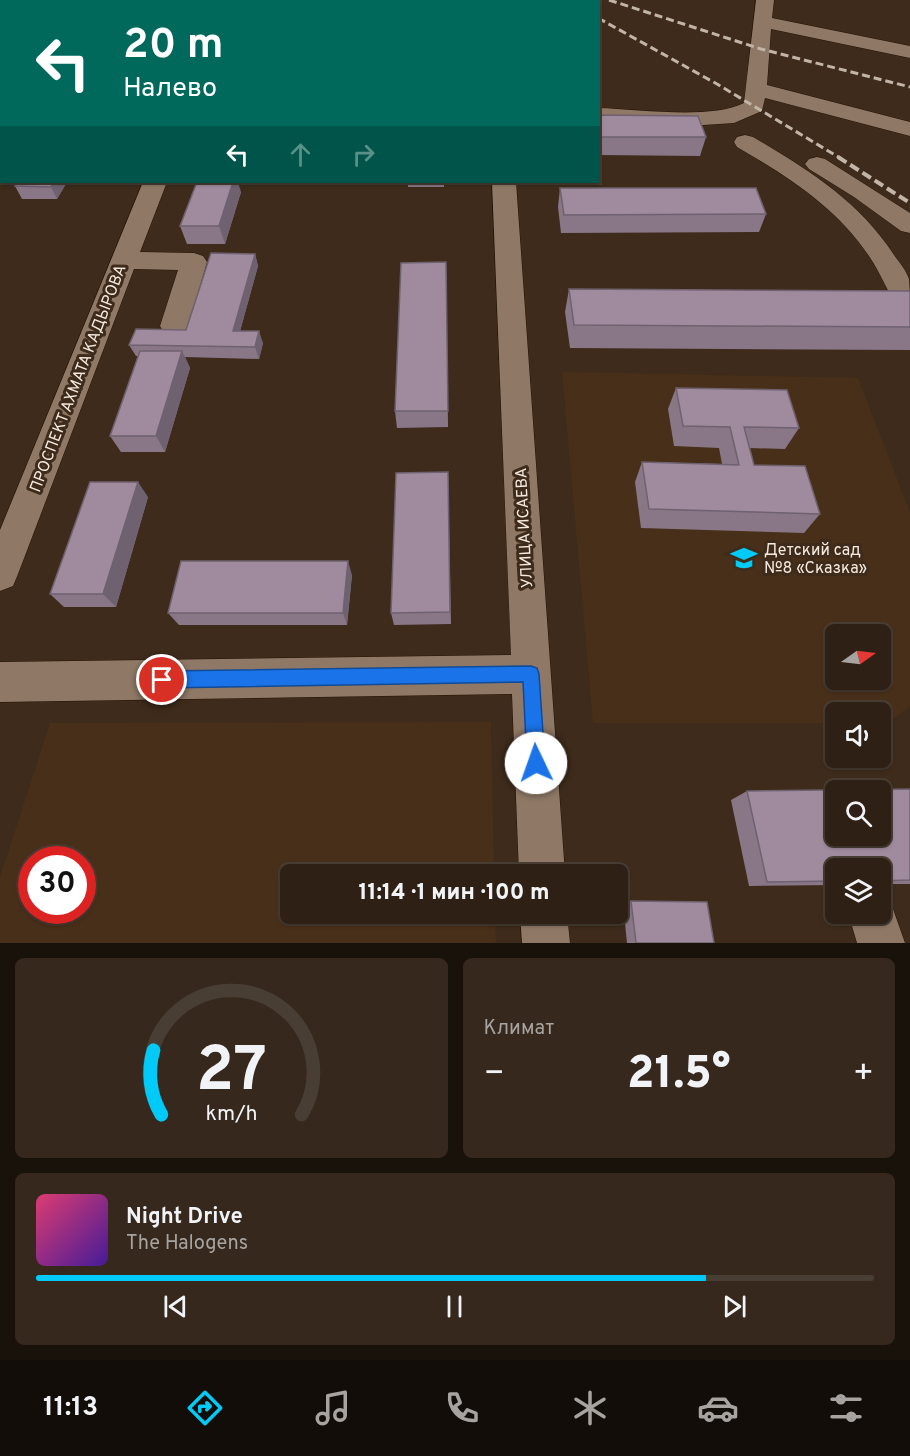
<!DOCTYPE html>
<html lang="ru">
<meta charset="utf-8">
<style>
:root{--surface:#2e2014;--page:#36281d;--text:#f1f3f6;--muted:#a7a3a0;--line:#493e34;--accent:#00cbf8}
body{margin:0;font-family:Overpass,sans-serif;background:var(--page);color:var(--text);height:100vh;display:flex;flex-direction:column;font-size:22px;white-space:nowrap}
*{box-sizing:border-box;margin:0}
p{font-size:20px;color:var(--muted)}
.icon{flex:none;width:33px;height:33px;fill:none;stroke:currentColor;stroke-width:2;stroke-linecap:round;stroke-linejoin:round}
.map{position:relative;height:943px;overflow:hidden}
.drawer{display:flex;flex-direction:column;gap:15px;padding:15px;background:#19120b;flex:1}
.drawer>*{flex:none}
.hud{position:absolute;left:0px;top:0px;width:600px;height:183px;box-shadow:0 2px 4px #0004,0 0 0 2px var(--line);background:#00695c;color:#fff;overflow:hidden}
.needle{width:39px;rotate:76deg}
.buttons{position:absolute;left:825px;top:624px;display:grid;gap:12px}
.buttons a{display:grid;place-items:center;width:66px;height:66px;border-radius:9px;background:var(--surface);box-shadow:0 2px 4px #0004,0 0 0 2px var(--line);font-size:30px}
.speed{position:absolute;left:18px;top:846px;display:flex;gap:12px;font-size:30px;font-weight:700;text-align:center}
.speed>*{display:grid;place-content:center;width:78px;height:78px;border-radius:50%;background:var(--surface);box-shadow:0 2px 4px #0004,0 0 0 2px var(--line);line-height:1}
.speed .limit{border:9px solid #d22;background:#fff;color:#111}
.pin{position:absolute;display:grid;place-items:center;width:51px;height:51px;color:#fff;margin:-26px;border:3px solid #fff;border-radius:50%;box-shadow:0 2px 6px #0007}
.me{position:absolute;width:66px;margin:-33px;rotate:357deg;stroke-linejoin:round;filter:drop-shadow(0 0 4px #0008)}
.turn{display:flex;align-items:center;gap:21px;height:126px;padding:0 24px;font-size:27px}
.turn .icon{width:78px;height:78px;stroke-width:2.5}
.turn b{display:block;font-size:42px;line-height:51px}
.lanes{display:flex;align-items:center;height:57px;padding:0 24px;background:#0003;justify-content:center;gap:30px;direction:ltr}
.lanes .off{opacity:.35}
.big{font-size:45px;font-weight:800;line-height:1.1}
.drawer .tile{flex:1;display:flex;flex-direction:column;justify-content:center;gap:9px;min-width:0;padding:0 21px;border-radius:9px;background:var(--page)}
.drawer .dial{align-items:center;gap:0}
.dial svg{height:156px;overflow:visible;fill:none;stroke:var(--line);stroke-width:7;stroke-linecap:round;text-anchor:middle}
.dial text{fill:var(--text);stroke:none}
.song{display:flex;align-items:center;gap:18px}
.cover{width:72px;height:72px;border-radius:9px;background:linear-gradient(135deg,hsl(340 70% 55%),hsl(260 70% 35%))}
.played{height:6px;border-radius:3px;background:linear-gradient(90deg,var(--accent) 80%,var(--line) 80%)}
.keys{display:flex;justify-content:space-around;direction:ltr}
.heat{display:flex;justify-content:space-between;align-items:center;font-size:33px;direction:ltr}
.drawer .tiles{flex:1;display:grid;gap:15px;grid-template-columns:1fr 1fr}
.tile:last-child{grid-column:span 2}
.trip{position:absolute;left:280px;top:864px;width:348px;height:60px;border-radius:9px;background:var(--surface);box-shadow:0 2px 4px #0004,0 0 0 2px var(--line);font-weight:800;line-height:60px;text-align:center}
.dock{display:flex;height:96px;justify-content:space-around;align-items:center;background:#120d08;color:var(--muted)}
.dock .icon{width:42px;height:42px}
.dock .active{color:var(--accent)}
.dock b{font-size:27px;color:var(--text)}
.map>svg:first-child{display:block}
</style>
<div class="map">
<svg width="910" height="943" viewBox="0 0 910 943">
<rect width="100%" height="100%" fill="#3e2b1b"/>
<g fill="#482f19" fill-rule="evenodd">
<path d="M562 372 858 378 910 512V706L888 723H881L880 712H836L835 723H593ZM836 634H880V680H836Z"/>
<path d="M491 722 494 874H291V914H495L496 943H0V877L50 723ZM32 860H82V910H32Z"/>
</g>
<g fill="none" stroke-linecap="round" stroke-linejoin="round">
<g stroke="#251304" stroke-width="1">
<g id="minor">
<path d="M82 0H100L81 2Z"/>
<rect x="218" y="0" width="18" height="2"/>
<path d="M756 0H774L772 18 910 46V58L771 29 767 85 910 122V136L765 98 762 111 734 123 703 125 598 121V108C638 109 710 120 744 103Z"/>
<rect x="0" y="88" width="2" height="12"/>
<path d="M745 135 753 137C807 169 859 201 894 255 899 262 906 270 909 279 910 289 910 305 910 316L900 313C889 294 881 274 869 256 836 207 787 176 737 147L734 142 737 137Z"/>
<path d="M817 157 825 159 910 213V233L901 231 854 197 809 169 805 164 809 159Z"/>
<path d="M143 182H167L140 252 194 253 203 256 207 262 188 326 184 333 174 336 164 333 160 326 178 270 134 269 18 574 13 586 0 591V530Z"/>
<path d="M492 182H516L565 874H519L512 694 0 702V662L511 655Z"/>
<path d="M880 904 893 909 905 943H857L852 926 857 914H880Z"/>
<path d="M520 914H567L570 943H522Z"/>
</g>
</g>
<use href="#minor" fill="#8f7966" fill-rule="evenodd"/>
<g stroke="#c2b4a7" stroke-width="3" stroke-dasharray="8 4" stroke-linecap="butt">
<path d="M567 0 570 2"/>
<path d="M609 0 761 49 910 87"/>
<path d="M598 18 717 84 840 158"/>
</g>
<path stroke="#c2b4a7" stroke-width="4" stroke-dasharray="10 4.5" stroke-linecap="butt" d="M838 157 910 203"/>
</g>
<g fill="#897788">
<rect x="298" y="0" width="32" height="2"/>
<path d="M598 115 706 137 700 156 598 155Z"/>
<path d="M18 182H67L57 199H22L15 186Z"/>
<path d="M250 182H308V183Z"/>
<rect x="408" y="182" width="36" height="5"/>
<path d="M560 188 766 214 759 232 561 233 558 207Z"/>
<path d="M241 192 225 244H187L180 226Z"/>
<path d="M255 254 258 266 240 331 263 343 259 359 185 357 190 368 165 452H121L110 436 138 356H136L129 345 186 330Z"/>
<path d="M446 262 448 427 397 428 395 411Z"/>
<path d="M569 289 910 327V350L570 348 565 312Z"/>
<path d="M676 388 799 428 785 449 750 448 754 465 820 514 804 533 641 528 635 482 642 462 722 464 719 448 674 446 668 409Z"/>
<path d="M448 472 451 624 394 625 391 613Z"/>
<path d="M148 497 116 607H64L50 594Z"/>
<path d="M352 575 347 625H179L168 613Z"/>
<path d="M910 789V884H880V868H836V885L749 886 731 800 747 791Z"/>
<path d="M631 901 714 943H627L623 903Z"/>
</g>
<g fill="#6f616f">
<path d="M46 0H70L71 2H45Z"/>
<path d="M179 0H188V2H178Z"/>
<rect x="0" y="38" width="2" height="25"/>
<path d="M2 105V147L0 149V107Z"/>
<path d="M54 182H67L57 199 51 187Z"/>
<path d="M233 182H238L241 192 225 244 219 226Z"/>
<path d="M255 254 258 266 237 342 233 331Z"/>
<path d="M259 331 263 343 259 359 255 347Z"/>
<path d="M182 351 190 368 165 452 156 436Z"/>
<path d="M138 482 148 497 116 607 103 594Z"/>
<path d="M348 561 352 575 347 625 343 613Z"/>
</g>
<g fill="#9f8a9e" stroke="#6f616f" stroke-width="1.5" fill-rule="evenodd">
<path d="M4 0H46L45 2H3Z"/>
<path d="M155 0H179L178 2H154Z"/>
<path d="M2 3V38H0V5Z"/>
<path d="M598 115 698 116 706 137H598Z"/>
<path d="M18 182H54L51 187 15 186Z"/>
<path d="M197 182H233L219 226H180Z"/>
<path d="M560 188H756L766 214 564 215Z"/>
<path d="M211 253 255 254 233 331H259L255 347 129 345 136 329 186 330Z"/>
<path d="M446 262 448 411H395L401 263Z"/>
<path d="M569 289 910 291V327L574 325Z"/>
<path d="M140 351H182L156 436H110Z"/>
<path d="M676 388 787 390 799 428 744 427 754 465 805 466 820 514 649 509 642 462 739 465 730 427 683 426Z"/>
<path d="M448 472 450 612 391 613 396 473Z"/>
<path d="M90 482H138L103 594H50Z"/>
<path d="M181 561H348L343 613H168Z"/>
<path d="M910 789V880L880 881V868H836V881L767 882 747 791ZM836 790H880V836H836Z"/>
<path d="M631 901 707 902 714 943H636Z"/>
</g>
<path fill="#1a73e8" stroke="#114b97" stroke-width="1.5" d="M531 666 537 668 539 674 545 763 542 769 536 772 530 769 527 763 523 682 162 688 156 685 153 680 156 674 162 671Z"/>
<defs>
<g id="school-bare" transform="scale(2.07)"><path d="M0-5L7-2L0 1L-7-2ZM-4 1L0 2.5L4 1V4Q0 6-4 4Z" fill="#00cbf8" stroke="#3e2b1b" stroke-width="2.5" paint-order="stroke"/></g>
</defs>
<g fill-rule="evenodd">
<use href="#school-bare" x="744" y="558"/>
</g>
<g text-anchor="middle" stroke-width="6" stroke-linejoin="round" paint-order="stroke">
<g font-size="16" fill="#f6eadf" stroke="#3e2b1b">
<text transform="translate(77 378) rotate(-69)" y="6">ПРОСПЕКТ АХМАТА КАДЫРОВА</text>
<text transform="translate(523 528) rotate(-93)" y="6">УЛИЦА ИСАЕВА</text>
</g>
<g font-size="16" fill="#f6eadf" stroke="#3e2b1b" text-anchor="start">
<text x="764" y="555">Детский сад<tspan x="764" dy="18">№8 «Сказка»</tspan></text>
</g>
</g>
</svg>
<div class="buttons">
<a><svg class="needle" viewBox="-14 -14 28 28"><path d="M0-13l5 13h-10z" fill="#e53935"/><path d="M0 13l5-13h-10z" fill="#a7a3a0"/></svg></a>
<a><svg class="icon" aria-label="sound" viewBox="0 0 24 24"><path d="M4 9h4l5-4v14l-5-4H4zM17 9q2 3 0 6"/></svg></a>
<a><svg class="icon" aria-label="search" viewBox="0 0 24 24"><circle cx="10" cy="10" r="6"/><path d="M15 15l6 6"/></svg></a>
<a><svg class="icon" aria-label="layers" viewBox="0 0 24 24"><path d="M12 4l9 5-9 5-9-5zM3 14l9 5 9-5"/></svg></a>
</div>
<div class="speed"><div class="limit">30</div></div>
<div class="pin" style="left:162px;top:680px;background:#d93025"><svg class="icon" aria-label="arrive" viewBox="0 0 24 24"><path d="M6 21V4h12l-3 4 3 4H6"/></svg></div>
<svg class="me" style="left:536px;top:763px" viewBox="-20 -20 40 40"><circle r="19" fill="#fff"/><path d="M0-13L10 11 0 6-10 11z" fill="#1a73e8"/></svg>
<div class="trip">11:14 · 1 мин · 100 m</div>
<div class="hud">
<div class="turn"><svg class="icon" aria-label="left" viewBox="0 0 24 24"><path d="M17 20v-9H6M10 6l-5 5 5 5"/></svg><div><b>20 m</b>Налево</div></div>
<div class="lanes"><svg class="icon" aria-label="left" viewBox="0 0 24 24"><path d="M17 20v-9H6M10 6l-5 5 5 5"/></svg><svg class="icon off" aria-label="ahead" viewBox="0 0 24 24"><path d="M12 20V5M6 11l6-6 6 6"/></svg><svg class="icon off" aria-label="right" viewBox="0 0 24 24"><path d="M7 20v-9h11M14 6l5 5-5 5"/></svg></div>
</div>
</div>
<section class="drawer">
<div class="tiles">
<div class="tile dial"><svg viewBox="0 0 100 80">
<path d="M14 69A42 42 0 1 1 86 69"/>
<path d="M14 69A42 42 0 0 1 10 36" stroke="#00cbf8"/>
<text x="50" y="56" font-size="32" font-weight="700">27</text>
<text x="50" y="72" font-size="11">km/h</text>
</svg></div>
<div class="tile"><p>Климат</p>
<div class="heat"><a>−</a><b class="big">21.5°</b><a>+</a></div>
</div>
<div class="tile">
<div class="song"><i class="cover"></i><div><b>Night Drive</b><p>The Halogens</p></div></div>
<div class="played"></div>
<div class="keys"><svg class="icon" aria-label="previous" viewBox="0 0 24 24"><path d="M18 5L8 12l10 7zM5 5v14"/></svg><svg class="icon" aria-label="pause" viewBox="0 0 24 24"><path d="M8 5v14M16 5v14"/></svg><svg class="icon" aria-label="next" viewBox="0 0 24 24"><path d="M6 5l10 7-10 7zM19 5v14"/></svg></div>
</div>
</div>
</section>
<nav class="dock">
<b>11:13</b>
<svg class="icon active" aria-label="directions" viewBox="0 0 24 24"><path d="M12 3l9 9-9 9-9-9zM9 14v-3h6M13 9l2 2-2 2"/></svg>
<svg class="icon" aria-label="music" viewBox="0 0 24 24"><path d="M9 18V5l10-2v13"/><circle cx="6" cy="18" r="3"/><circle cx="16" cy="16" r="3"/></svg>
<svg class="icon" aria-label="phone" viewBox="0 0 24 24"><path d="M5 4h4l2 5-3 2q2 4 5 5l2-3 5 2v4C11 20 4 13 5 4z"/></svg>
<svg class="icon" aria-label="climate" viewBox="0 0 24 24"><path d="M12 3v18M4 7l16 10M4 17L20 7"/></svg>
<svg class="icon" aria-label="car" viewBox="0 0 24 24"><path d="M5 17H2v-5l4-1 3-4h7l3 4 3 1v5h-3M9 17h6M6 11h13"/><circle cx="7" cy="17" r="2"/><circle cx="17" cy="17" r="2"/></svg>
<svg class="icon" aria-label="filters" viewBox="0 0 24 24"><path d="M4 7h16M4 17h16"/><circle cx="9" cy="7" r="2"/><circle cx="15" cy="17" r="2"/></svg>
</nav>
